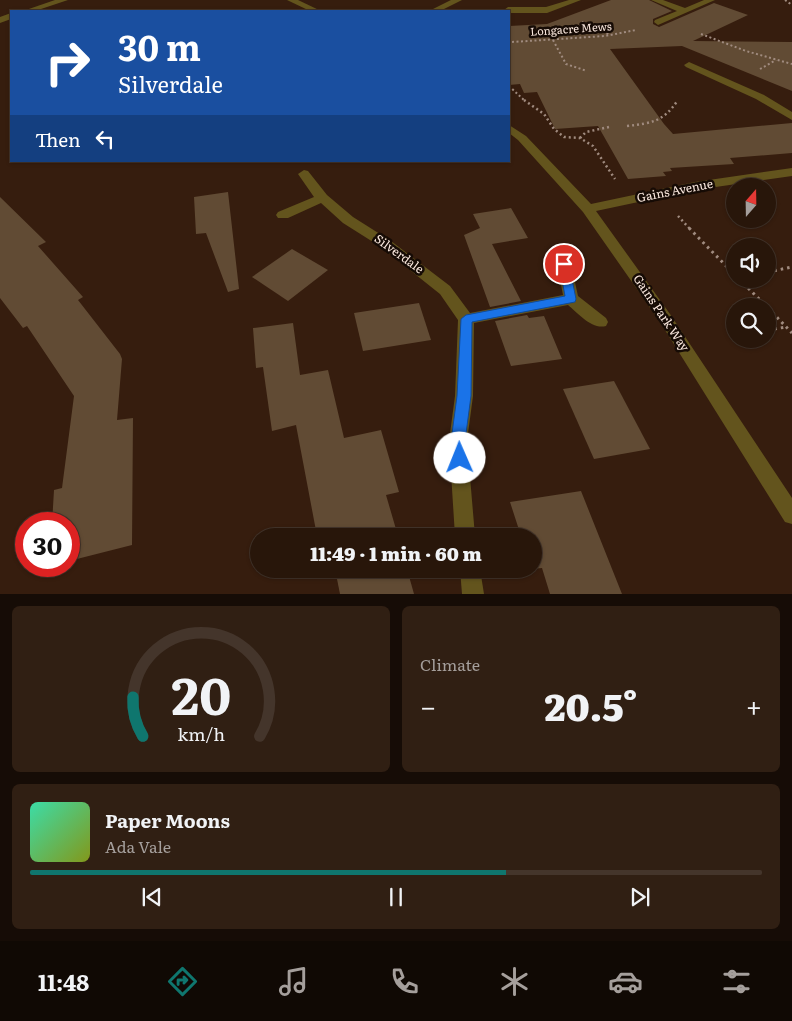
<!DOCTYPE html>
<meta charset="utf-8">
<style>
:root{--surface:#28160a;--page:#301f13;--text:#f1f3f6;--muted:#a59f9c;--line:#44352b;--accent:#0f766e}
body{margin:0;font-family:Literata,serif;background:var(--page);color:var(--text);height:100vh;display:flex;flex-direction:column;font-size:19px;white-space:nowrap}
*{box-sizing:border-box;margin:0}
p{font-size:16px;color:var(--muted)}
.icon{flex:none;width:28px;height:28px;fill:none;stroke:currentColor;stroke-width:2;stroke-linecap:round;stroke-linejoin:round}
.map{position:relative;height:594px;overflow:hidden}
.drawer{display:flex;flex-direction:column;gap:12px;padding:12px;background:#160c06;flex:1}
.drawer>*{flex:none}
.guide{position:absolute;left:10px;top:10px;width:500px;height:152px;border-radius:0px;box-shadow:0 1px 4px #0004,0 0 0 1px var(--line);background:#1a4fa0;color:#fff;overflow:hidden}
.needle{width:32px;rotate:20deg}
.buttons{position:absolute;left:726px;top:178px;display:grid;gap:10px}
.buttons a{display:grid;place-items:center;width:50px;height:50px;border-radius:50%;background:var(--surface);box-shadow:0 1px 4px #0004,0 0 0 1px var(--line);font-size:25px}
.speed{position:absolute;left:15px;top:512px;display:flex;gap:10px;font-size:25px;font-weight:700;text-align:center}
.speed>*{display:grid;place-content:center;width:65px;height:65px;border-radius:50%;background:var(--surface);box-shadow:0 1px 4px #0004,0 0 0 1px var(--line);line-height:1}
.speed .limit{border:8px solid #d22;background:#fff;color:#111}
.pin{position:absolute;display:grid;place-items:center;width:42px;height:42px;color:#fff;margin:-21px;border:2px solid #fff;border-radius:50%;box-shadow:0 1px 5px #0007}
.me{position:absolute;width:55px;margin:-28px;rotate:359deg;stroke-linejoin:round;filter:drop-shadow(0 0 4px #0008)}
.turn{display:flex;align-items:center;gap:18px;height:105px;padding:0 25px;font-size:22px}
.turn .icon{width:65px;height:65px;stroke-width:2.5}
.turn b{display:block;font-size:35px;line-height:42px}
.then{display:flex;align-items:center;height:48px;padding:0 25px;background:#0003;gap:10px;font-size:19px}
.big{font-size:38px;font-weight:800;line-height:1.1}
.drawer .widget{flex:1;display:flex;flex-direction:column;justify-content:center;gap:8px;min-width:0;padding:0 18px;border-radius:8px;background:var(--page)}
.drawer .dial{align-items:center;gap:0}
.dial svg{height:130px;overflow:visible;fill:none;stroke:var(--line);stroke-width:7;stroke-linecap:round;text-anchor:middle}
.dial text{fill:var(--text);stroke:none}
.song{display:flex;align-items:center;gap:15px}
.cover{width:60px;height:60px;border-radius:8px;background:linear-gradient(135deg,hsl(160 70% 55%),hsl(70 70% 35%))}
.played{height:5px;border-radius:2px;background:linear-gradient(90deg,var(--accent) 65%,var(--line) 65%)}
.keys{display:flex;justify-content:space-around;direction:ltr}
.heat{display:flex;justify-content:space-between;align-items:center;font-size:28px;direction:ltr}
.drawer .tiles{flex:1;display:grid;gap:12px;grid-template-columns:1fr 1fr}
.widget:last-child{grid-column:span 2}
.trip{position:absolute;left:250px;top:528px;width:292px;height:50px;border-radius:25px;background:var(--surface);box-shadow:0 1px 4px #0004,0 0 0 1px var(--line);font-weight:800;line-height:50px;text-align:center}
.menu{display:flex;height:80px;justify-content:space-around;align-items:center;background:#100904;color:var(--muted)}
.menu .icon{width:35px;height:35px}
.menu .current{color:var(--accent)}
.menu b{font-size:22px;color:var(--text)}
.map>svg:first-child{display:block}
</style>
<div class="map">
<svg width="792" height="594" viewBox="0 0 792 594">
<rect width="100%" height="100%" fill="#361d0e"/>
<g fill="#614b34">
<path d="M611 0H649L672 11 653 19V24L659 27 714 3 748 15 693 41 792 42V91L682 46 610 49 664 124 673 134 792 123V153L730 158 734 164 670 168 672 171 663 172 666 176 628 179 598 126 555 129 537 92 524 93 520 84 509 85V26L547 24Z"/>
<path d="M228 192 239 289 228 292 206 233 196 234 194 197Z"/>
<path d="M0 197 46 242 38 246 83 297 78 300 120 354 122 359 117 420 133 418 132 545 69 561V524H52L54 490 62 488 74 396 27 326 23 328 0 298Z"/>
<path d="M511 208 528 238 492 244 521 301 490 307 464 235 480 228 473 214Z"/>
<path d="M292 249 328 270 288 301 252 277Z"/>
<path d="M419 303 431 340 363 351 354 313Z"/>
<path d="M527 315 529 318 544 316 562 359 511 366 495 321Z"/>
<path d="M293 323 300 375 328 370 344 438 381 430 399 492 386 495 398 536H317L296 425 272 431 263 367 256 368 253 328Z"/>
<path d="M614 381 650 449 594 459 563 389Z"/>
<path d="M581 491 622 594H550L542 568 531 569H534V536H521L510 502Z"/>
<path d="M335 569H407L414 594H340Z"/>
</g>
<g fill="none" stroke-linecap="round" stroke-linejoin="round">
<g stroke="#a08b7f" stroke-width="2" stroke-dasharray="2 2.5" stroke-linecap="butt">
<path d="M785 0 792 5"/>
<path d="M582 22 610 35"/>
<path d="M701 34 746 51 792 64"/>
<path d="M553 40 566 64 587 71"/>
<path d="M512 42 605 36 636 30"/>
<path d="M760 69 776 60"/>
<path d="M509 86 525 101"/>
</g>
<g stroke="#a08b7f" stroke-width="2.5" stroke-dasharray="2 3" stroke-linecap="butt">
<path d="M524 100 544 114 554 129 564 137 580 138 593 146 615 179"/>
<path d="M627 126C652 123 663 122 678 100"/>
<path d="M580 138 586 132 609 127"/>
<path d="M678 216 690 229"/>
</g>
<g stroke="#a08b7f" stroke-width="3" stroke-dasharray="2.5 4" stroke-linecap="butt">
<path d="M689 228 735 275"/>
<path d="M768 272 792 267"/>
<path d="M739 279 766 306"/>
<path d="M768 308 792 333"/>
<path d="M768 330 786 327"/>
</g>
<g fill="#63541d" fill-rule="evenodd">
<path d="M55 0H68L35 11H23Z"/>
<path d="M287 0H298L321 11H310Z"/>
<path d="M451 0H462L440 11H429Z"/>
<path d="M569 0H581L547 13H509L504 10 508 7H546Z"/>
<path d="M651 0H663L685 8 704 0H715L658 25 654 22 655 20 677 11Z"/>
<path d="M11 13V19L0 23V17Z"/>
<path d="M689 62 764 95 792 112V120L756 99 686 67 684 65Z"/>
<path d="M509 125 526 136 591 204 695 182 792 168V176L695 190 596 211 670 314 792 498V524L785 522 660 322 583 212 518 140 509 133Z"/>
<path d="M304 170 308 171 327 195 353 217 391 241 450 286 470 313 563 295 557 264 559 261H569L571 264 578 296 606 318 608 322 606 326C592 330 578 313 568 305L474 323 473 396 467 441 475 536H455L449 441 455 396 458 320 440 294 381 247 343 223 321 203 288 218H278L276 215 278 212 314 197 298 174Z"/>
<path d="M460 569H480L484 594H462Z"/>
</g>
</g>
<path fill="#1a73e8" stroke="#114b97" d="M564 260 569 264 576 299 575 302 472 322 471 396 465 441 467 458 465 463 460 465 455 463 451 441 457 396 461 319 466 315 565 296 559 264Z"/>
<g text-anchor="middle" stroke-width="5" stroke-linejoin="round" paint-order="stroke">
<g font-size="11" fill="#fbe9df" stroke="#160b05">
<text transform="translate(571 29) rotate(-4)" y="4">Longacre Mews</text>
</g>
<g font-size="12" fill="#fbe9df" stroke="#160b05">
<text transform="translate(675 191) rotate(-11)" y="4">Gains Avenue</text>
<text transform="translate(399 254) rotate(36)" y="4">Silverdale</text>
<text transform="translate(661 313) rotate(56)" y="4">Gains Park Way</text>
</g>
</g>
</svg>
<div class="buttons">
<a><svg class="needle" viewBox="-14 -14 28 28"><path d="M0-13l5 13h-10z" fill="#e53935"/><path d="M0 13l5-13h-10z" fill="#a59f9c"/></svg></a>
<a><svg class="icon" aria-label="sound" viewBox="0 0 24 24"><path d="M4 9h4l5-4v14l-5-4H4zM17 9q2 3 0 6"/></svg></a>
<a><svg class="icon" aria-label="search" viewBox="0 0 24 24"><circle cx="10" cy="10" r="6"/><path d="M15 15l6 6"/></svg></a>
</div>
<div class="speed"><div class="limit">30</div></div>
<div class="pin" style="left:564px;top:264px;background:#d93025"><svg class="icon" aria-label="arrive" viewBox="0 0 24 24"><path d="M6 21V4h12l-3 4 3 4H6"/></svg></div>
<svg class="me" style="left:460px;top:458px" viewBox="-20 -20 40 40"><circle r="19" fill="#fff"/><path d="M0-13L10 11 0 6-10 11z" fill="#1a73e8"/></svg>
<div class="trip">11:49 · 1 min · 60 m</div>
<div class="guide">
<div class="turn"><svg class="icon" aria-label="right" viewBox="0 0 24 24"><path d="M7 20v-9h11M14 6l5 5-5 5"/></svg><div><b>30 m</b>Silverdale</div></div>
<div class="then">Then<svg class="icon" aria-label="left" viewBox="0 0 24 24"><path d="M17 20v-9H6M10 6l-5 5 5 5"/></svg></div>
</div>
</div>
<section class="drawer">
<div class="tiles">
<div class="widget dial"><svg viewBox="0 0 100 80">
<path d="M14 69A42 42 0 1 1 86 69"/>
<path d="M14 69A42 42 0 0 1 8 45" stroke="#0f766e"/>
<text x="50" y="56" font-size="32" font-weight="700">20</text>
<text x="50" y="72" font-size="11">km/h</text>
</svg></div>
<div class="widget"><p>Climate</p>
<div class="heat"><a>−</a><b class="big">20.5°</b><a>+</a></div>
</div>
<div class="widget">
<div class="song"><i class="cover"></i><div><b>Paper Moons</b><p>Ada Vale</p></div></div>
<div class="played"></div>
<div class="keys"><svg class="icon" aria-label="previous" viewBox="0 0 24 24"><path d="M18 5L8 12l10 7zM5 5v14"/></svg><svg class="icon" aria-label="pause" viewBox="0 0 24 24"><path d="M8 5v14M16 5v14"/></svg><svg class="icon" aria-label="next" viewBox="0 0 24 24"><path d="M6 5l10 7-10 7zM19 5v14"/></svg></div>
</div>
</div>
</section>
<nav class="menu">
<b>11:48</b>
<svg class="icon current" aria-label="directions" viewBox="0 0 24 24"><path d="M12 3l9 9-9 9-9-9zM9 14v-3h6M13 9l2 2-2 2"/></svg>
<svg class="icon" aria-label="music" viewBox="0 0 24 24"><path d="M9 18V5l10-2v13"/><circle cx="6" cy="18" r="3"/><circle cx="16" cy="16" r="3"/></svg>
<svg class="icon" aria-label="phone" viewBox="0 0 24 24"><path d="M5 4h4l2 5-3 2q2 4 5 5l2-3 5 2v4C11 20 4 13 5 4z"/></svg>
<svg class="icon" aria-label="climate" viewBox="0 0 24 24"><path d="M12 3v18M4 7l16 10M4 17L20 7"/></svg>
<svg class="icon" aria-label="car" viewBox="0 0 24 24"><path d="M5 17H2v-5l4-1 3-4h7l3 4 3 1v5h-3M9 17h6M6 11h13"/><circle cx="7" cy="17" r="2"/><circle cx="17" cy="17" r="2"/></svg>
<svg class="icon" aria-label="filters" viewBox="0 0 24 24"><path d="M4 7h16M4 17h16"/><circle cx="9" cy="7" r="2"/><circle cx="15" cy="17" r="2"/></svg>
</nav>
